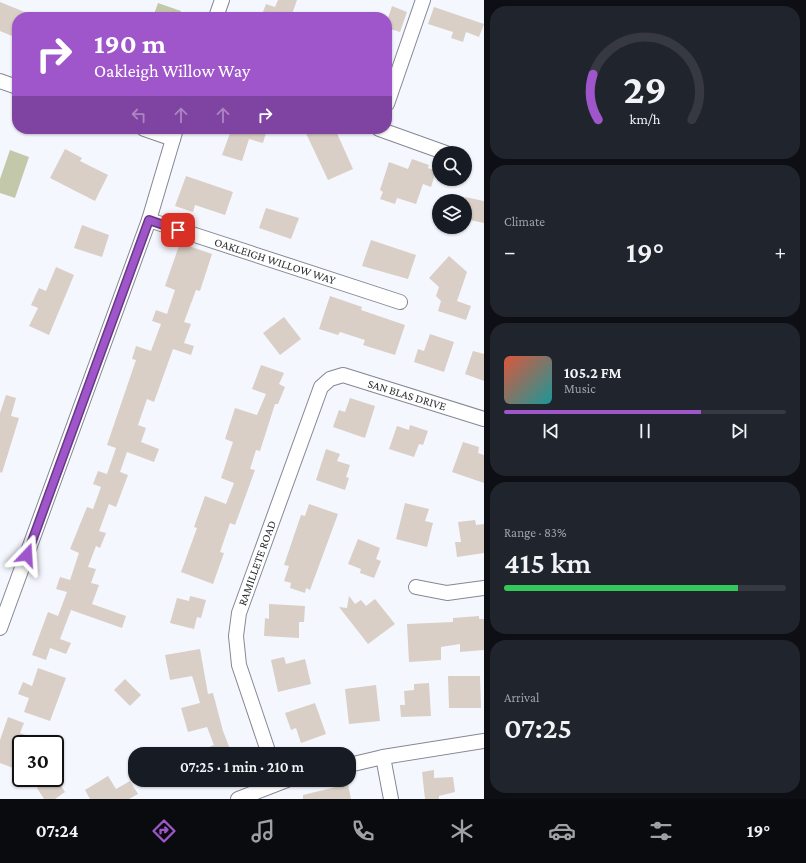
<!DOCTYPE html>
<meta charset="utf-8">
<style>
:root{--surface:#171b24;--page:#20242c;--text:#f1f3f6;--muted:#9ea1a6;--line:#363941;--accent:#9f56ca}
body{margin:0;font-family:"Crimson Pro",serif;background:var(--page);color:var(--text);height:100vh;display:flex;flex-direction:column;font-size:15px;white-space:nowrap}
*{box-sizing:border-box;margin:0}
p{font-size:13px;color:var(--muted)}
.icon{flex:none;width:22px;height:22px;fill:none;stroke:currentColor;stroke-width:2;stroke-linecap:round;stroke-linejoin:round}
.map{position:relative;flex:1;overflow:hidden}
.sheet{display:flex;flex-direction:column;gap:6px;padding:6px;background:#0d0f14;width:322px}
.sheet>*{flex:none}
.banner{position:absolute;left:12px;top:12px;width:380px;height:122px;border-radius:16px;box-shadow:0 1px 3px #0004;background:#9f56ca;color:#fff;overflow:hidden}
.fabs{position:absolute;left:432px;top:146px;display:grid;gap:8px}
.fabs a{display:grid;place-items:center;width:40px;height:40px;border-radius:50%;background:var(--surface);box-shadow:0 1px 3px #0004;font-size:20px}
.speed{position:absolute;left:12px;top:735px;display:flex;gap:8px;font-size:20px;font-weight:700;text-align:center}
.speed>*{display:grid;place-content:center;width:52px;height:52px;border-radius:50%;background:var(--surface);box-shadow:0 1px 3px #0004;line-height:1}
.speed .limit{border:2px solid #111;border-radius:6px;background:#fff;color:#111}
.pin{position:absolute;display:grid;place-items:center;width:34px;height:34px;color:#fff;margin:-17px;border-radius:8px;box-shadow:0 2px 6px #0006}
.me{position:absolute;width:44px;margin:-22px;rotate:20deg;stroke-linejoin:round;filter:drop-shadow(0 0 3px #0008)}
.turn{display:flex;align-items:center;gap:14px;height:84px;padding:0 16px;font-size:18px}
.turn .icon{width:52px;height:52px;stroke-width:2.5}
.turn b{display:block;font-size:28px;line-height:34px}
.lanes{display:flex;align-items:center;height:38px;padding:0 16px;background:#0003;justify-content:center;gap:20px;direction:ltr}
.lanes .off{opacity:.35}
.big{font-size:30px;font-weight:600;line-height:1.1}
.sheet .widget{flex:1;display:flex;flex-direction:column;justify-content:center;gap:6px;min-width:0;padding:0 14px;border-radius:16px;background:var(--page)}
.sheet .dial{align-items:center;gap:0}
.dial svg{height:104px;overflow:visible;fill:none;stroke:var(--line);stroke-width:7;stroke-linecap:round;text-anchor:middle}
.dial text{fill:var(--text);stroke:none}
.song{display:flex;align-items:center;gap:12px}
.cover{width:48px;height:48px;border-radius:6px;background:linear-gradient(135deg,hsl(10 70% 55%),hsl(180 70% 35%))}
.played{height:4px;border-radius:2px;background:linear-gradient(90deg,var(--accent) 70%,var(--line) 70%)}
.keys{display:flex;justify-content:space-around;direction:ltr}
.heat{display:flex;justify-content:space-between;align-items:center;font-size:22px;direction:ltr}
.charge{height:6px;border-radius:3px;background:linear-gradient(90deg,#34c759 83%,var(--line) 0)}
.trip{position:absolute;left:128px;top:747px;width:228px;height:40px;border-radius:16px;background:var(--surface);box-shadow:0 1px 3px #0004;font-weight:600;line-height:40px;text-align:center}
.dock{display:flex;height:64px;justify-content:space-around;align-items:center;background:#090b0e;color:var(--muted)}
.dock .icon{width:28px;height:28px}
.dock .on{color:var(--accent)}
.dock b{font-size:18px;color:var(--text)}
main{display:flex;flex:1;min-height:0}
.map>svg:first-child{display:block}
</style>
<main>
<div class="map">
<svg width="484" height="799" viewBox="0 0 484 799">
<rect width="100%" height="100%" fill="#f5f7fe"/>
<g fill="#c4c8aa">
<path d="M158 3 181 11 179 17H153Z"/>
<path d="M10 150 29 157 15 198 0 193V179Z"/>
</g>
<g fill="#d9cfc6">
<path d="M278 0H297L291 17H283L275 14 274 17H261L266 4 275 7Z"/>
<path d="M0 2 37 17H17V38L0 31Z"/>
<path d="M392 6 407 12 400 32 387 28V21Z"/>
<path d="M434 7 484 24 479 37 466 32 463 42 451 38 453 32 428 24Z"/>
<path d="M224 129H267L263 143 249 139 242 161 222 155 230 133 224 131Z"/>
<path d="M304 129H335L353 169 328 180Z"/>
<path d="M65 149 82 158 80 161 108 175 95 201 50 178Z"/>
<path d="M412 159 429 165 428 168 436 171 431 187 423 184 416 204 397 198 395 204 380 199 383 192 380 190 389 162 408 169Z"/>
<path d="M186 176 233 192 225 215 195 205 193 212 175 206Z"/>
<path d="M465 197 484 201V223L465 219Z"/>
<path d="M266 208 299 218 291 239 259 228Z"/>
<path d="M82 225 109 235 102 257 74 248Z"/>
<path d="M371 240 416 255 408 279 362 266Z"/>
<path d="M180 243 212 254 200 291 196 290 184 322 191 324 184 343 194 346 191 355 173 349 154 402 147 399 138 425 146 428 141 442 159 449 154 462 127 452 120 472 128 475 116 507 109 504 99 531 106 533 100 548 96 546 88 567 96 569 91 583 99 585 92 604 126 616 122 628 71 610 60 639 71 643 66 654 50 648 46 660 32 655 48 612 58 616 67 592 56 589 60 577 70 580 79 553 70 549 87 507 93 509 101 487 93 484 98 471 107 474 116 448 107 445 136 360 132 359 136 346 151 351 161 324 152 321 156 310 167 314 175 290 165 286Z"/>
<path d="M449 256 467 272 457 301 471 306 466 320 438 311 441 301 436 296 439 287 429 278Z"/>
<path d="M56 267 74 275 49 335 29 326 38 308 31 305 39 288 46 291Z"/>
<path d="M330 296 362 307 361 310 405 325 395 355 363 345 365 340 340 332 338 335 319 329Z"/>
<path d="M284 317 301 339 280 355 263 333Z"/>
<path d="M430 334 454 342 444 372 414 362 418 349 424 351Z"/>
<path d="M473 351 484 354V381L465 374Z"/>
<path d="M261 365 284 373 279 384 285 387 278 404H275L260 451 256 450 250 469 255 470 235 525 230 523 220 552 224 553 213 584 181 572 197 528 194 527 205 496 226 504 234 483 221 478 233 442 225 439 235 408 257 415 266 394 252 389Z"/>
<path d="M6 395 16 398 11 416 19 418 2 473 0 472V413Z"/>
<path d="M350 398 375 406 365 438 333 427 339 410 345 412Z"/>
<path d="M410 425 428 431 423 445 419 444 414 457 389 449 397 426 409 430Z"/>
<path d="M463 442 479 447 478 453 484 455V483L452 472Z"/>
<path d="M326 449 340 454 337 461 350 465 346 477 349 478 345 490 316 480Z"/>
<path d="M405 503 429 509 425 521 433 523 427 547 396 539Z"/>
<path d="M309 504 338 514 310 590 306 588 305 593 290 588 291 583 284 581 289 566 284 565 301 515 305 516Z"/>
<path d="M475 520 476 525 484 524V553L457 557 455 542H461L458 522Z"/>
<path d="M358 539 380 548 376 559 381 561 374 578 360 573 361 569 348 564Z"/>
<path d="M190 596 206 600 201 618 197 617 194 629 170 623 177 598 189 601Z"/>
<path d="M349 596 355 604 361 600 366 606 375 599 395 624 368 644 339 607 347 608Z"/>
<path d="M269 604 305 606 304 622H299V638L264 636 265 618 269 619Z"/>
<path d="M479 616V619H484V650L460 652V644L441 647V660L409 662 407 624 453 622V618Z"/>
<path d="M200 649 208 694 213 693 223 731 232 754H193L214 745 207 727 188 732 181 708 200 703 194 682 192 676 170 680 165 655Z"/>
<path d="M284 657 286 664 305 659 311 684 278 692 271 660Z"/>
<path d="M38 668 66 678 50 721 24 712 29 698 18 694 23 682 32 686Z"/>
<path d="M448 676H480L481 708H449Z"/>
<path d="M125 679 141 695 130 706 114 690Z"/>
<path d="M429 683 431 716 401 717 400 705H405L404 691 414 690V684Z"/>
<path d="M376 685 380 721 349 724 345 689Z"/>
<path d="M315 703 326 734 301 743 296 728 291 730 285 713Z"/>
<path d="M8 717 24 723 20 733 47 743 21 744V771L0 763V740Z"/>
<path d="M434 770V778L453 777 455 792 439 796V799H425L422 772Z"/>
<path d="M108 776 116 789 130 781 138 794 129 799H90L85 790Z"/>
<path d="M47 781 50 786 58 781 65 792 55 799H44L37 788Z"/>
<path d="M348 784 351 799H303V795Z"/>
</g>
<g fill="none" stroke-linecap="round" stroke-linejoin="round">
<g stroke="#858893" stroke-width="16">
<g id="minor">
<path d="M216 17 222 0"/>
<path d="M0 81 17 87"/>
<path d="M387 104 423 0"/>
<path d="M144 129 173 139"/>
<path d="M379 129 446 153"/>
<path d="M149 220 400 302"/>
<path d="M416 587 447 593 484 588"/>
<path d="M0 628 149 220 176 129"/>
<path d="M269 754 239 665 236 636 239 613 321 387 330 379 343 375 484 419"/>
<path d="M383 757 391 799"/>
<path d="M349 765 383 757 484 741"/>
<path d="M238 799 287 780"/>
</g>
</g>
<use href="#minor" stroke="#fff" stroke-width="14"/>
</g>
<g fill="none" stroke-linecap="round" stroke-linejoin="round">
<g stroke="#673883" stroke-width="10">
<path id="route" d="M27 555 149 220 178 230"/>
</g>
<use href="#route" stroke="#9f56ca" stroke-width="7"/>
</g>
<g text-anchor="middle" stroke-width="3.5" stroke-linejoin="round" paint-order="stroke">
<g font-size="12" fill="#2f3035" stroke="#fff">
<text transform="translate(275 261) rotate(18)" y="4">OAKLEIGH WILLOW WAY</text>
<text transform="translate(407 395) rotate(17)" y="4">SAN BLAS DRIVE</text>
<text transform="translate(257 563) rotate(-70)" y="4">RAMILLETE ROAD</text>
</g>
</g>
</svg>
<div class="fabs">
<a><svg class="icon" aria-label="search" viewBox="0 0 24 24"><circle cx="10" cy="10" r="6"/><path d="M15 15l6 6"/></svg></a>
<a><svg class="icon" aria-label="layers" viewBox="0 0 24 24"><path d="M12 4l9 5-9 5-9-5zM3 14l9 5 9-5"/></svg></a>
</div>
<div class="speed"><div class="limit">30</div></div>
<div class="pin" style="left:178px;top:230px;background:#d93025"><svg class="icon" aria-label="arrive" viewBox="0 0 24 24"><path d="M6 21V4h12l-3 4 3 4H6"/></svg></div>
<svg class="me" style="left:27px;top:555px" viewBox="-20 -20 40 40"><path d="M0-17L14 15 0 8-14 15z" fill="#9f56ca" stroke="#fff" stroke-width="4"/></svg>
<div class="trip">07:25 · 1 min · 210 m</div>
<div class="banner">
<div class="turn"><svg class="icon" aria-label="right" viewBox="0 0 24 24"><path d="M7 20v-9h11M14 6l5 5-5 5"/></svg><div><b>190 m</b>Oakleigh Willow Way</div></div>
<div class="lanes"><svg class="icon off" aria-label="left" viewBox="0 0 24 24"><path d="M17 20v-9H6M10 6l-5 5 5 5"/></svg><svg class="icon off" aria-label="ahead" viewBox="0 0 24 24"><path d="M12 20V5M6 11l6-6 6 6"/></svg><svg class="icon off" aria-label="ahead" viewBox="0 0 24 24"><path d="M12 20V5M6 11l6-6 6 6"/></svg><svg class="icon" aria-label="right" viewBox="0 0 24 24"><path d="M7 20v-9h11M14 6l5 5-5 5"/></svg></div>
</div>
</div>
<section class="sheet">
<div class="widget dial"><svg viewBox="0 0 100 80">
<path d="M14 69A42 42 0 1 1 86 69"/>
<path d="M14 69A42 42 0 0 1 10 34" stroke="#9f56ca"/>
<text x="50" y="56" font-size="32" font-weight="700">29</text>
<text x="50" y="72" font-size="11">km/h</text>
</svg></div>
<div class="widget"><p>Climate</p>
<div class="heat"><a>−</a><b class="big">19°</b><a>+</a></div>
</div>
<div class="widget">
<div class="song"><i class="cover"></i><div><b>105.2 FM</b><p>Music</p></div></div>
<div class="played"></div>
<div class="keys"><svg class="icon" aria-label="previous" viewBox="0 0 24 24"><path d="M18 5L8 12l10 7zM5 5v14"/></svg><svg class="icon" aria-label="pause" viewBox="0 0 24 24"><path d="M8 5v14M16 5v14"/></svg><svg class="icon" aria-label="next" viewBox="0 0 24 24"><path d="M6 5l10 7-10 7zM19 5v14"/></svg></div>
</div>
<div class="widget"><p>Range · 83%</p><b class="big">415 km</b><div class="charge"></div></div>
<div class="widget"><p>Arrival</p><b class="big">07:25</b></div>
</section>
</main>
<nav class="dock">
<b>07:24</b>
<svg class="icon on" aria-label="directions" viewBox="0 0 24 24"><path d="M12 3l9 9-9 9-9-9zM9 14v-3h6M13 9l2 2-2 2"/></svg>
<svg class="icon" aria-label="music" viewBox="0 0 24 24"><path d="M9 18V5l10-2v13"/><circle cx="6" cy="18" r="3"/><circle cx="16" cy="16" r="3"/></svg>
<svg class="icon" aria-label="phone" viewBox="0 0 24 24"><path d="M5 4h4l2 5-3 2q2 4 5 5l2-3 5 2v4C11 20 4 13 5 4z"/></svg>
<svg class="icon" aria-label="climate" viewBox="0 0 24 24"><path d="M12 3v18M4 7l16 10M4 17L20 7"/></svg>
<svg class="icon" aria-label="car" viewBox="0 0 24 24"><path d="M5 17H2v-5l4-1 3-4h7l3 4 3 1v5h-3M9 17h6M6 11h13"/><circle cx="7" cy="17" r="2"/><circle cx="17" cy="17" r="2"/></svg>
<svg class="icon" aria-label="filters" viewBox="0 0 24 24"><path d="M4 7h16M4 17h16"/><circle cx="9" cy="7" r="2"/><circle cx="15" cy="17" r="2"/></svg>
<b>19°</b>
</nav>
